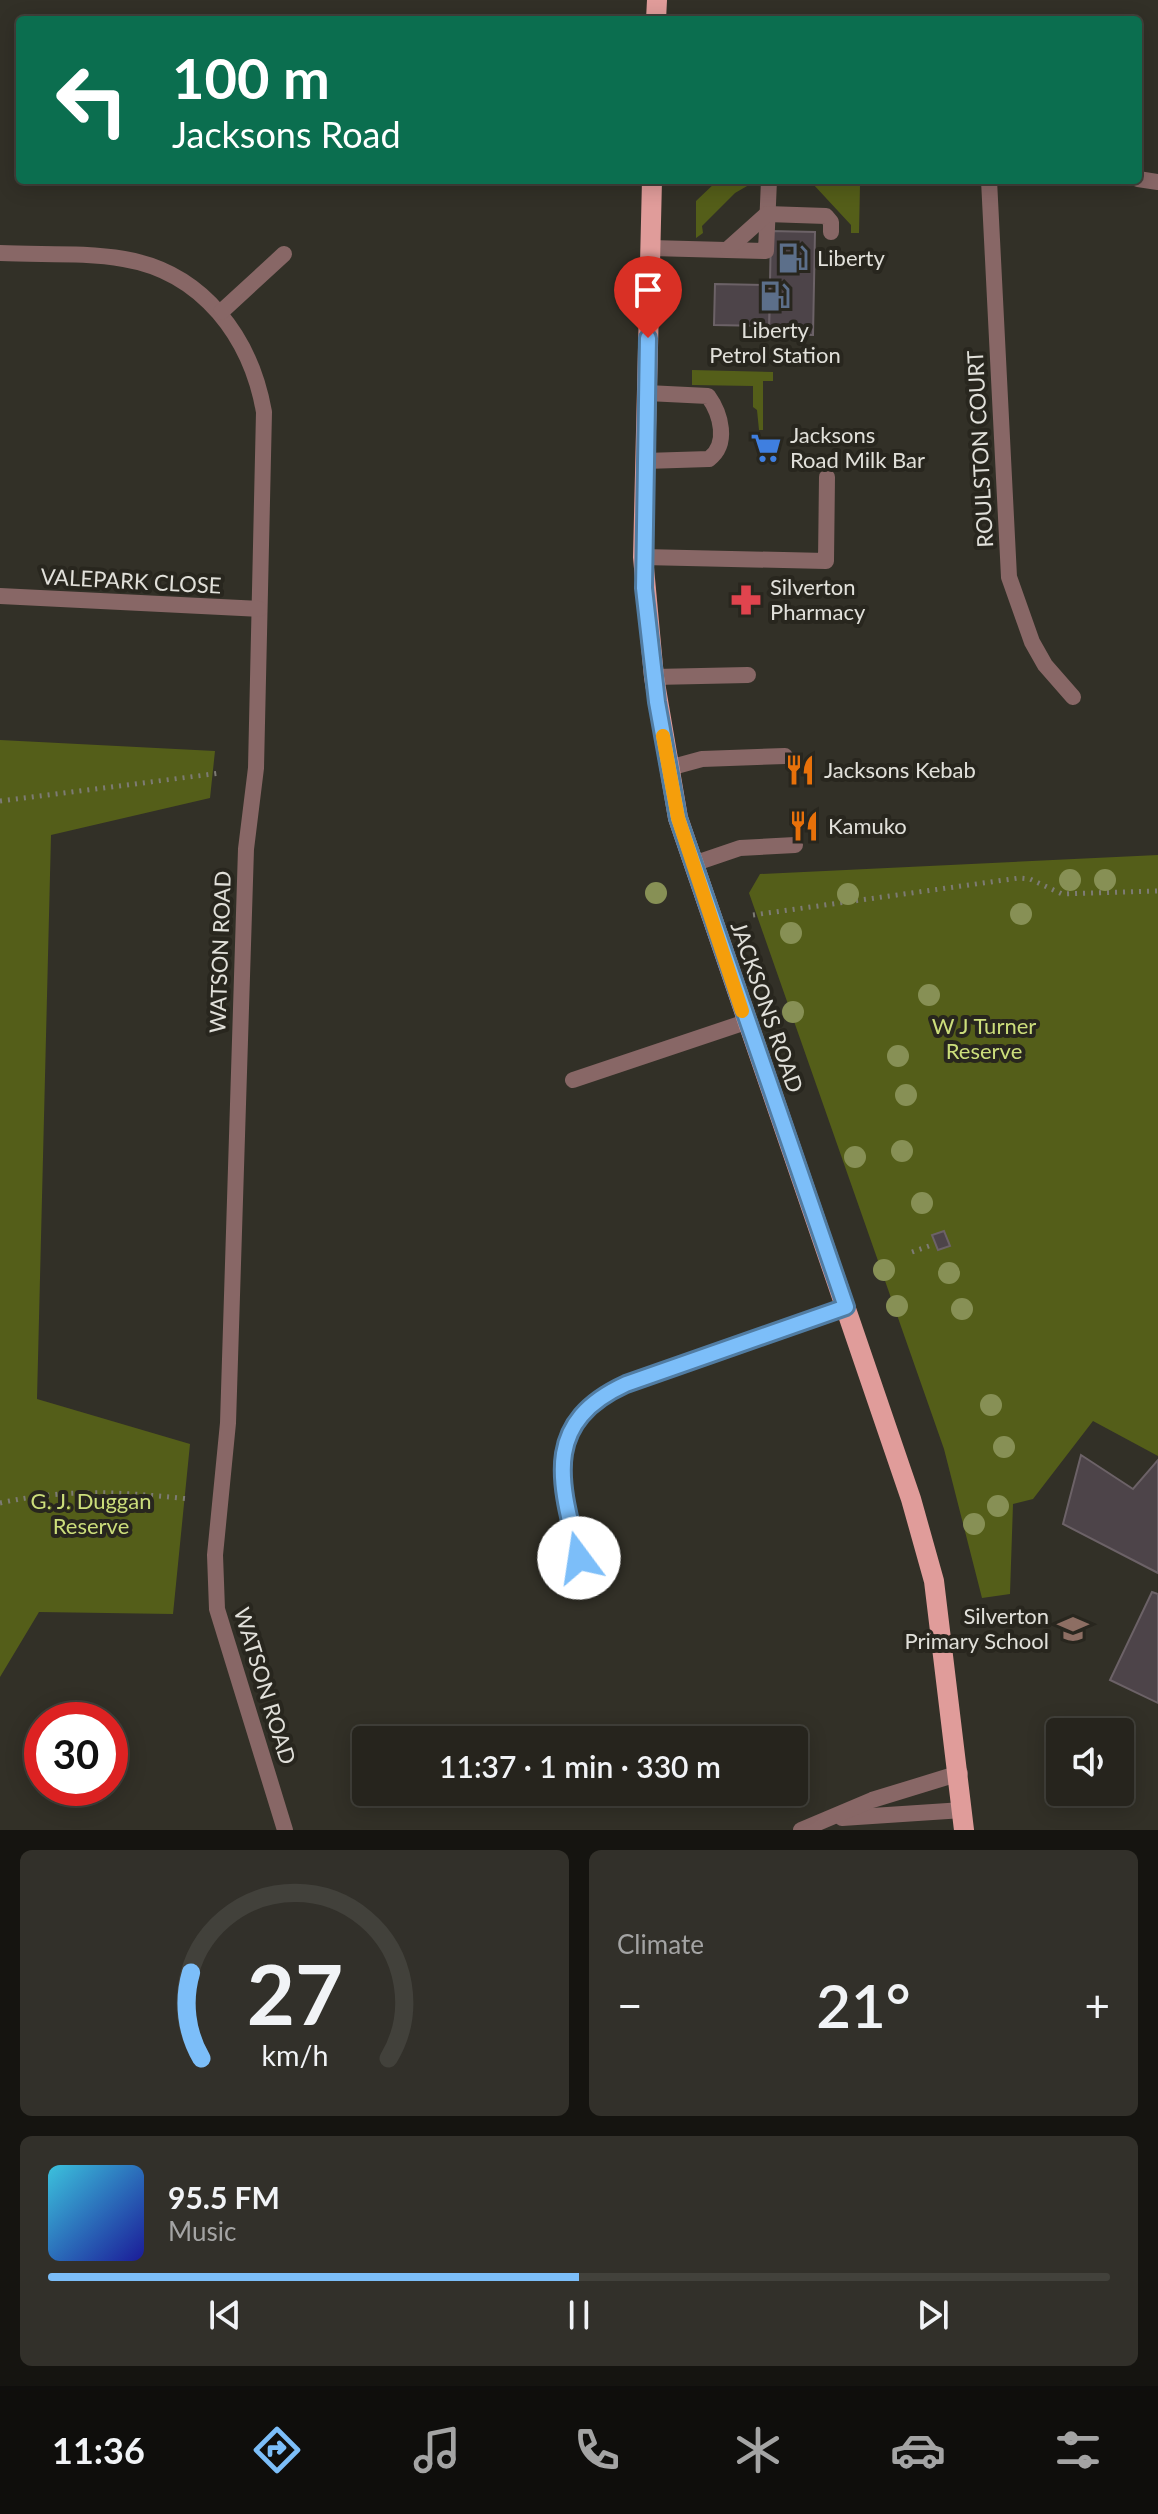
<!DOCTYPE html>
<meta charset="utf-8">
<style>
:root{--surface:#26241d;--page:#32302a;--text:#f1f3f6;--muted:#a4a4a4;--line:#42413b;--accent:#7cbef9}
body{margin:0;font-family:Lato,sans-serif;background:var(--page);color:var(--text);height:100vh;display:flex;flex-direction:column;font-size:30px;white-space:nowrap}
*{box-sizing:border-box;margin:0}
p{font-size:26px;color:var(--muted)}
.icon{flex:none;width:44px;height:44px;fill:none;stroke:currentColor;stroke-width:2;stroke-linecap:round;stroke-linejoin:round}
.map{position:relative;height:1830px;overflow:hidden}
.side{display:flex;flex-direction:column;gap:20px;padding:20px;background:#151410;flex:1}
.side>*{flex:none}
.hud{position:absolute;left:16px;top:16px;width:1126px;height:168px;border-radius:8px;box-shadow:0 4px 20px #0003,0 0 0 2px var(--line);background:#0b6e4f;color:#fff;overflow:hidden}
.fabs{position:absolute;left:1046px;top:1718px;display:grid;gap:16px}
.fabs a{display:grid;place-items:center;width:88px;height:88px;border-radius:8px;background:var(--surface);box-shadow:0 4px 20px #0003,0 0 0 2px var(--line);font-size:40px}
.speed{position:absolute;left:24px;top:1702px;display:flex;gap:16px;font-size:40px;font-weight:700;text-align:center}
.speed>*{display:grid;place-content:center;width:104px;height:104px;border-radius:50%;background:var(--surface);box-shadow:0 4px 20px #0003,0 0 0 2px var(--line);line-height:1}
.speed .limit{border:12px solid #d22;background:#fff;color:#111}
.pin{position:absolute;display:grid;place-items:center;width:68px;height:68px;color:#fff;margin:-82px -34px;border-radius:50% 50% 50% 0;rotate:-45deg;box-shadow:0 0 8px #0007}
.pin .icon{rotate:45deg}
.me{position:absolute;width:88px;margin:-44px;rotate:346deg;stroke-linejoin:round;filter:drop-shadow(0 0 6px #0008)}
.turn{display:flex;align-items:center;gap:28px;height:168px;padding:0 24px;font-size:36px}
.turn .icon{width:104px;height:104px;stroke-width:2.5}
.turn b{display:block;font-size:56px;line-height:68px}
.big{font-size:60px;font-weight:600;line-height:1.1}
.side .tile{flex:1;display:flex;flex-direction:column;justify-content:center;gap:12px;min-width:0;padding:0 28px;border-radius:12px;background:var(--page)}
.side .dial{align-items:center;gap:0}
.dial svg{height:208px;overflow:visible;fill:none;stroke:var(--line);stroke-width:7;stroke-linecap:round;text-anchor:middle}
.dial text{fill:var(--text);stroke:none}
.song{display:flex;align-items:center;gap:24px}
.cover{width:96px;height:96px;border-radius:12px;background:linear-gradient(135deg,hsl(190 70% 55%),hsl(240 70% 35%))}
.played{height:8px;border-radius:4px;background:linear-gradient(90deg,var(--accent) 50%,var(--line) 50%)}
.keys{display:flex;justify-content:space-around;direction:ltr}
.heat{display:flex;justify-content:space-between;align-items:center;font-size:44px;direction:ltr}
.side .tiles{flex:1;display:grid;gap:20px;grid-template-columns:1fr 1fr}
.tile:last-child{grid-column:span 2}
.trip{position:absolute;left:352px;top:1726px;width:456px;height:80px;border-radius:8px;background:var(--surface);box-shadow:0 4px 20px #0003,0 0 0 2px var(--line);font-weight:600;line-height:80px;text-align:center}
.dock{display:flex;height:128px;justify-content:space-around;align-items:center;background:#0f0e0c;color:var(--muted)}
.dock .icon{width:56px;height:56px}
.dock .active{color:var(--accent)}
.dock b{font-size:36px;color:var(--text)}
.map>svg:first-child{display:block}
</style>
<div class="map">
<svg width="1158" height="1830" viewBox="0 0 1158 1830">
<rect width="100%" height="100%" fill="#323027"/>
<g fill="#545e19">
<path d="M717 181 754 182 735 193 702 226 703 233 696 238V201Z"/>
<path d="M813 184 860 185 859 233H851V225Z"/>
<path d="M692 370 773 372V381H763V430H759L757 410 753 407V386L692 385Z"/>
<path d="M0 740 215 751 210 798 51 835 37 1399 190 1444 173 1614 39 1612 0 1677Z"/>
<path d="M1158 855V1456L1093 1421 1033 1499 1013 1504 1010 1594 982 1598 944 1449 749 893 760 874Z"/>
</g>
<g fill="#4d4449" stroke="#6c6267" stroke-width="2">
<path d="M771 231 815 232 813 335 769 334Z"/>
<path d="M715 284 770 285 769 326 714 325Z"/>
<path d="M944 1231 950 1246 938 1250 932 1235Z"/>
<path d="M1081 1455 1133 1489 1158 1460V1573L1063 1524Z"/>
<path d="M1152 1592 1158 1594V1703L1110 1680Z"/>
</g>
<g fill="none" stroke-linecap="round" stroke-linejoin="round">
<g stroke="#7d7b74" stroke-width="5" stroke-dasharray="2 6" stroke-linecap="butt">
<path d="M0 801 221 773"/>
<path d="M753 915 1019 878 1030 879 1062 894 1158 891"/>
<path d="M912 1252 929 1246"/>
<path d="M0 1503C68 1488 121 1492 189 1499"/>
</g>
<g stroke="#886766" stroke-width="16">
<path d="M651 248 766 251 769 180"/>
<path d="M728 249 767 214 826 216 831 222V232"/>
<path d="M645 461 709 459C729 444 721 414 708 396L647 393"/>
<path d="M643 557 826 561 827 477"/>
<path d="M654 677 748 675"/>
<path d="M669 768 702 759 785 756"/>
<path d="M693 864 740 848 795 845"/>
</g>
<g stroke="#886766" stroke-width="16">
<path d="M1138 179 1158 182"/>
<path d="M989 180 1009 577 1032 642 1045 665 1073 697"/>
<path d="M0 253C41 255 84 252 124 259 203 272 251 338 264 412L256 768 246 849 228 1423 215 1555 217 1609 285 1830"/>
<path d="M221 312 284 254"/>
<path d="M0 596 259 609"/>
<path d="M573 1080 746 1022"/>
<path d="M579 1558C560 1481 541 1423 626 1384L846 1307"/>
<path d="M842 1818 963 1810"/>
<path d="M801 1830 872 1800 960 1773"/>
</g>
<g stroke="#e09c9a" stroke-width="20">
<path d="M656 20 657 0"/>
<path d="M652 180 643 557 654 677 678 818 911 1499 934 1581 964 1830"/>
</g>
</g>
<g fill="#879055">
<circle cx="1070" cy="880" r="11"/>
<circle cx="1105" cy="880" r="11"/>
<circle cx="656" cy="893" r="11"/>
<circle cx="848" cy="894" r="11"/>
<circle cx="1021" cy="914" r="11"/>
<circle cx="791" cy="933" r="11"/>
<circle cx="929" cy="995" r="11"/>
<circle cx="793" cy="1012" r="11"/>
<circle cx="898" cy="1056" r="11"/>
<circle cx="906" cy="1095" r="11"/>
<circle cx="902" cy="1151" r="11"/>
<circle cx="855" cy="1157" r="11"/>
<circle cx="922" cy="1203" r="11"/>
<circle cx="884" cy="1270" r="11"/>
<circle cx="949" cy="1273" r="11"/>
<circle cx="897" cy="1306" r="11"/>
<circle cx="962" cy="1309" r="11"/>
<circle cx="991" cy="1405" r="11"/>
<circle cx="1004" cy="1447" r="11"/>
<circle cx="998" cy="1506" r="11"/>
<circle cx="974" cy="1524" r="11"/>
</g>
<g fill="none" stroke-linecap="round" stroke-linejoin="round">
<g stroke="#517ca2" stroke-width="20">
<path id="route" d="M579 1558C560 1482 541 1423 626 1384L846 1307 678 818 657 702 644 588 648 338"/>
</g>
<use href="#route" stroke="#7cbef9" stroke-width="14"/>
<path stroke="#f59e0b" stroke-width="14" d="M663 736 678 818 742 1011"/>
</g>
<defs>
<g id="fuel-bare" transform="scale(2.4)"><path d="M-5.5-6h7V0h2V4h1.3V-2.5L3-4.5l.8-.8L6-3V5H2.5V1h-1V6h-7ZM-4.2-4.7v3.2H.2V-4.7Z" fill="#5c6f8a" stroke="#28261e" stroke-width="2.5" paint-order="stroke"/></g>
<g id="supermarket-bare" transform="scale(2.4)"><path d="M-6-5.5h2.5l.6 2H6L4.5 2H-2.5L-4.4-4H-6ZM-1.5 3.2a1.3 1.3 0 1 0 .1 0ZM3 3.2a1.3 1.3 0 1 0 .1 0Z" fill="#3f7fe0" stroke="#28261e" stroke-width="2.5" paint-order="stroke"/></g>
<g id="pharmacy-bare" transform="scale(2.4)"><path d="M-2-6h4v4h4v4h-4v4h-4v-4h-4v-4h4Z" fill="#e0444e" stroke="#28261e" stroke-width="2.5" paint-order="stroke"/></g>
<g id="restaurant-bare" transform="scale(2.4)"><path d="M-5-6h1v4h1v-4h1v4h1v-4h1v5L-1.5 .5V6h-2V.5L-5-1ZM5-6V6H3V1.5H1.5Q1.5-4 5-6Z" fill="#e8710a" stroke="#28261e" stroke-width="2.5" paint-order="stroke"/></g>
<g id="school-bare" transform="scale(2.4)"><path d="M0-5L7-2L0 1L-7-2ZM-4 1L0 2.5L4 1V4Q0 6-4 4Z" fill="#8d6e63" stroke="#28261e" stroke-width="2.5" paint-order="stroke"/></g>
</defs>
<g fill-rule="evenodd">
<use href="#fuel-bare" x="793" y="258"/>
<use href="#fuel-bare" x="775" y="296"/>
<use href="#supermarket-bare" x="766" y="448"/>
<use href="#pharmacy-bare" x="746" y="600"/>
<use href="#restaurant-bare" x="800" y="770"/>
<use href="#restaurant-bare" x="804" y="826"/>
<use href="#school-bare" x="1073" y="1629"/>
</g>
<g text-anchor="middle" stroke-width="8" stroke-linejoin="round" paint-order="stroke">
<g font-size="22" fill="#e1e0da" stroke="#28261e" text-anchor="start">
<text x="817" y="266">Liberty</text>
<text x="775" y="338" text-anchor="middle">Liberty<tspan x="775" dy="25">Petrol Station</tspan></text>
<text x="790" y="443">Jacksons<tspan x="790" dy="25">Road Milk Bar</tspan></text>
<text x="770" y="595">Silverton<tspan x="770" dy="25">Pharmacy</tspan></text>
<text x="824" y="778">Jacksons Kebab</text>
<text x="828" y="834">Kamuko</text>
<text x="1049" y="1624" text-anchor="end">Silverton<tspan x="1049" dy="25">Primary School</tspan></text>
</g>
<g font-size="22" fill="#e1e0da" stroke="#28261e">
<text transform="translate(980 449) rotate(-93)" y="8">ROULSTON COURT</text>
<text transform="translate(131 581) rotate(3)" y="8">VALEPARK CLOSE</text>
<text transform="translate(220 952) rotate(-88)" y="8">WATSON ROAD</text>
<text transform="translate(767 1007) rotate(71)" y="8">JACKSONS ROAD</text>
<text transform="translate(265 1686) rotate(73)" y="8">WATSON ROAD</text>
</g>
<g font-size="22" fill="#ccde7b" stroke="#28261e">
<text x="984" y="1034">W J Turner<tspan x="984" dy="25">Reserve</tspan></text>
<text x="91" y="1509">G. J. Duggan<tspan x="91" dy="25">Reserve</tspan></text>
</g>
</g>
</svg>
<div class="fabs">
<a><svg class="icon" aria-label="sound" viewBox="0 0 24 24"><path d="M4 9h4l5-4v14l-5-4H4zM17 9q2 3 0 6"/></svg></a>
</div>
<div class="speed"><div class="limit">30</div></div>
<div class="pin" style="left:648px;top:338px;background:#d93025"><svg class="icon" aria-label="arrive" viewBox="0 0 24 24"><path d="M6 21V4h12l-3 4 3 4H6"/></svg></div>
<svg class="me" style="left:579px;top:1558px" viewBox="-20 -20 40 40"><circle r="19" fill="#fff"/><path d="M0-13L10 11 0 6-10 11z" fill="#7cbef9"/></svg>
<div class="trip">11:37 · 1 min · 330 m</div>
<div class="hud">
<div class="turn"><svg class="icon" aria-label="left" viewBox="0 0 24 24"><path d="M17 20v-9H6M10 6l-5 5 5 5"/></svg><div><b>100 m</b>Jacksons Road</div></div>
</div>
</div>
<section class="side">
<div class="tiles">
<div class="tile dial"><svg viewBox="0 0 100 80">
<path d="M14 69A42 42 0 1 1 86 69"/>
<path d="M14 69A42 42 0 0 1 10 36" stroke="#7cbef9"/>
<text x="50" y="56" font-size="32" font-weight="700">27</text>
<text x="50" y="72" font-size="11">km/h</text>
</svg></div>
<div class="tile"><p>Climate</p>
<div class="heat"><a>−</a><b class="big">21°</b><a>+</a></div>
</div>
<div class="tile">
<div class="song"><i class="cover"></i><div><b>95.5 FM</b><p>Music</p></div></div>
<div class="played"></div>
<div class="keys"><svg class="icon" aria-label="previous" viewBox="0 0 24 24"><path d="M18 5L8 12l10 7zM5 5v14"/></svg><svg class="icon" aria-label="pause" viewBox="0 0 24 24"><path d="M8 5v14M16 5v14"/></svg><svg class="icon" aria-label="next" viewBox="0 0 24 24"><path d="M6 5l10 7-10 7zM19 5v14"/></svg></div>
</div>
</div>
</section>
<nav class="dock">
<b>11:36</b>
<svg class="icon active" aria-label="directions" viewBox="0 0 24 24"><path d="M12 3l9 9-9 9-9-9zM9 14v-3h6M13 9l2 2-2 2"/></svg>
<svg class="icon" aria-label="music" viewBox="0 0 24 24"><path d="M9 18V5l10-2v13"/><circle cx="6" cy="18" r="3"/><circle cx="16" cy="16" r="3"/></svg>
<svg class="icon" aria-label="phone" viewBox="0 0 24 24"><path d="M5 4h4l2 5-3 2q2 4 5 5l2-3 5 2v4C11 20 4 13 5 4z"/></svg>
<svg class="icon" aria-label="climate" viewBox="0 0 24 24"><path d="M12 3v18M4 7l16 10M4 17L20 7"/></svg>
<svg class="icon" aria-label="car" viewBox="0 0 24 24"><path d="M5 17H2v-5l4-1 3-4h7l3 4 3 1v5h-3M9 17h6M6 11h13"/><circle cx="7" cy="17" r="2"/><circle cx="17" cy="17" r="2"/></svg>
<svg class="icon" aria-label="filters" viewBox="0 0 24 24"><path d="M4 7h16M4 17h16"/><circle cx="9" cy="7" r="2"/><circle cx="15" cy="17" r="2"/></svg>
</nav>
